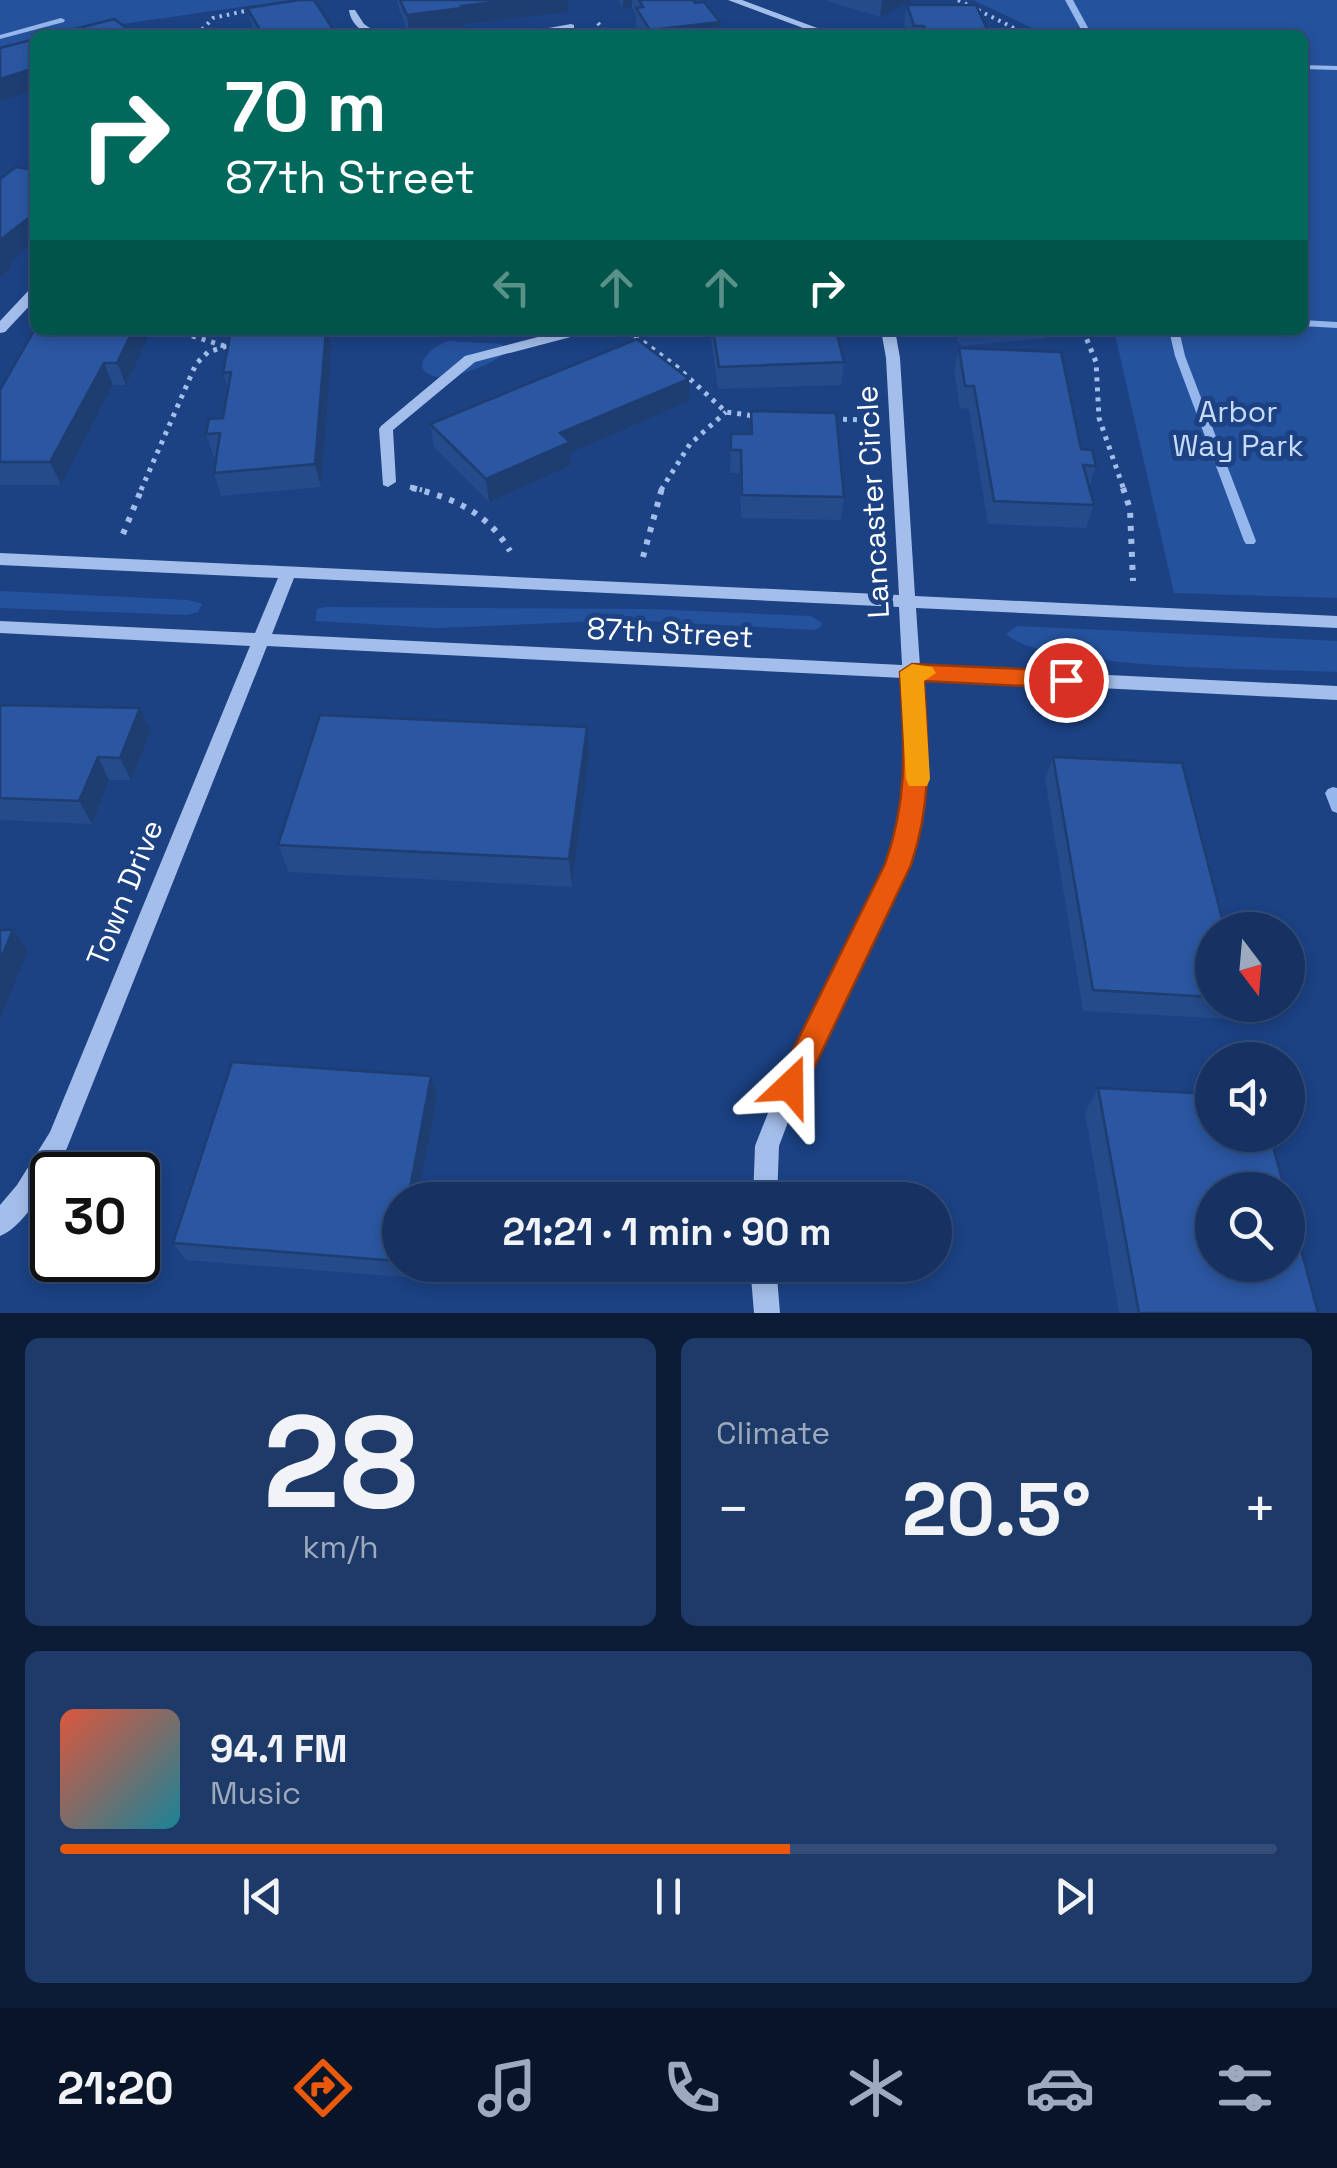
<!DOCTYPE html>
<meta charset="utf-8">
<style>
:root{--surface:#153263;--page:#1e3a69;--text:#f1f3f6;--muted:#9daabe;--line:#344d78;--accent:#ea580c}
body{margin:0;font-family:"Space Grotesk",sans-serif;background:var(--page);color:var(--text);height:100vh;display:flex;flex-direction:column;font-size:38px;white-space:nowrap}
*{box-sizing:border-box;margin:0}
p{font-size:32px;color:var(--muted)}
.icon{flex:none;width:55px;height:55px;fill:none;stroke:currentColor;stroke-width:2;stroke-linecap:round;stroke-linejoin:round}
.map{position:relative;height:1313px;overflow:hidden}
.sheet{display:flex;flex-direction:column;gap:25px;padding:25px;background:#0c1c36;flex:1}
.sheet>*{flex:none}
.hud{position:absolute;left:30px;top:30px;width:1278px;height:305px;border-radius:15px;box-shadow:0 5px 15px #0003,0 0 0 2px var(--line);background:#00695c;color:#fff;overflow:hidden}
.needle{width:65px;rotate:164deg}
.tools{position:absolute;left:1195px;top:912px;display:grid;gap:20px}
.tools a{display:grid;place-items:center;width:110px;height:110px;border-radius:50%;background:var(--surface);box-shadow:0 5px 15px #0003,0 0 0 2px var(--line);font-size:50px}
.speed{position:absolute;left:30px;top:1152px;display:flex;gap:20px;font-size:50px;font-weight:700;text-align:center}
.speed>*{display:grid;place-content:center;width:130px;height:130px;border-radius:50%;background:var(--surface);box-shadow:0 5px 15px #0003,0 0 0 2px var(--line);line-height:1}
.speed .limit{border:5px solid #111;border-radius:15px;background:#fff;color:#111}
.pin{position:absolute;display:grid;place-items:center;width:85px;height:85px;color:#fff;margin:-42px;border:5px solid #fff;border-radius:50%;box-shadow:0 2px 10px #0007}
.me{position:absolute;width:110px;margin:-55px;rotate:23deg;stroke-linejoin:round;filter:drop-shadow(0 0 8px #0008)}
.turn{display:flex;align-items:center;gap:35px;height:210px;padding:0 30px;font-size:45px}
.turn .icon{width:130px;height:130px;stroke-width:2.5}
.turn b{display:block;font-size:70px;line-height:85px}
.lanes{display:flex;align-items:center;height:95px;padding:0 30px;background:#0003;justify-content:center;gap:50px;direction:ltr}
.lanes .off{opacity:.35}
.big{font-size:75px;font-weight:600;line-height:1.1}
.sheet .widget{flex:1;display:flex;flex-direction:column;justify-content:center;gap:15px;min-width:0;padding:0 35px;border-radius:15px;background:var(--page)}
.sheet .dial{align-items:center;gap:0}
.dial b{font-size:130px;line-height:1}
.song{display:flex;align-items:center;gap:30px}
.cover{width:120px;height:120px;border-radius:15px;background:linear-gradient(135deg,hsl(10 70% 55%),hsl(190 70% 35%))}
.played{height:10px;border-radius:5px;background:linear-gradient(90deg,var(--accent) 60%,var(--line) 60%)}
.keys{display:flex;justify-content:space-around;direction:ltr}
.heat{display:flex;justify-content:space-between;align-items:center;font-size:55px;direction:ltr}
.sheet .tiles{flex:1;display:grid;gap:25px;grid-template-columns:1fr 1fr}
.widget:last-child{grid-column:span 2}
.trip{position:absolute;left:382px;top:1182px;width:570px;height:100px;border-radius:50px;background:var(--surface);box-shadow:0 5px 15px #0003,0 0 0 2px var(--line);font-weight:600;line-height:100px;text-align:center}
.dock{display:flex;height:160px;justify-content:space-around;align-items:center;background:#081428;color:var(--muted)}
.dock .icon{width:70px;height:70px}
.dock .on{color:var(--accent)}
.dock b{font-size:45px;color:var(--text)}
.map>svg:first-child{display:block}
</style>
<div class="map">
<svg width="1337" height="1313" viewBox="0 0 1337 1313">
<rect width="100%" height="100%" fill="#1c4284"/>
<g fill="#25529d">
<path d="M0 0H290L115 25 83 35H35V49L0 60Z"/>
<path d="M973 0H1337V598L1174 593 1114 330H1302V35H1047Z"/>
<path d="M449 341 501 344 507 350C499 363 449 381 434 376 407 368 433 345 449 341Z"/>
<path d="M0 591 188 600 202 604 198 612 187 615 0 608Z"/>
<path d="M325 607 649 609 811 616 822 623 820 628 813 630 627 620 438 628 315 621 317 609Z"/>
<path d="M1017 626 1337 641V672C1275 669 1043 670 1006 634Z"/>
</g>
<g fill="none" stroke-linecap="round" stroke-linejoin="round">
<g fill="#96b7ec" fill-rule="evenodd">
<path d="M1065 0H1073L1092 35H1084Z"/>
<path d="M61 18 65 20 64 22 0 39V35Z"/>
<path d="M1302 65 1337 66V70L1302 69Z"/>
<path d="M1302 320 1337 322V328L1302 326Z"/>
<path d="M1169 330H1179L1185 356 1256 541 1254 544H1246L1244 541 1175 356Z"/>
<path d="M1333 787 1337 788V813L1332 811 1325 793 1328 789Z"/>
</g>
<g stroke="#a3beea" stroke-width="4" stroke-dasharray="2.5 5" stroke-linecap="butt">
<path d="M958 0 1012 27 1020 35"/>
<path d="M598 23 607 35"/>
<path d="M197 35 213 18 254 9"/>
</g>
<g stroke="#a3beea" stroke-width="5" stroke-dasharray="4 6" stroke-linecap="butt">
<path d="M173 330 224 346"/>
<path d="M627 330 677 367 726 412 755 416"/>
<path d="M1083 330 1096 362 1099 418 1124 490"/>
<path d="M833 419 870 420"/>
<path d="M410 487 422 490"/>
<path d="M141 490 196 364 208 352 233 344"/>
<path d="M661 490 690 444 726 412"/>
</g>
<g stroke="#a3beea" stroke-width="6" stroke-dasharray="5 8" stroke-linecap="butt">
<path d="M412 488C454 498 488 513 510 551"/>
<path d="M1123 488 1130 509 1133 581"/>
<path d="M123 534 142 488"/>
<path d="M643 557 662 488"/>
</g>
<g fill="#a3beea" fill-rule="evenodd">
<path d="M728 0H742L836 35H822Z"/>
<path d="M349 10H355L364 24 380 35C364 35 351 25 349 10Z"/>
<path d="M571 24 574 25V29L535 35H510Z"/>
<path d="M35 288V300L5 332 0 333V321L30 289Z"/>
<path d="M565 330H588L586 333 475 362 393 430 396 482 388 487 383 485 379 429 381 426 465 356Z"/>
<path d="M881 330H895L900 358 915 596 1337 616V628L916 608 920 666 1337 686V700L921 679 928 780 921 828 908 865 811 1061 779 1146 777 1200H753L755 1146 790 1057 888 864 901 828 908 780 903 678 267 646 67 1148C52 1174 28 1225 0 1236V1205L17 1185 50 1132 250 646 0 633V621L255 633 278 578 0 565V553L899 595 886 358ZM294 578 899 607 902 665 272 634Z"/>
<path d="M750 1265H776L780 1313H754Z"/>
</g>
</g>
<g fill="#254b8b">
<path d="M397 0H568L569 12 464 24 465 27 409 34 399 9Z"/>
<path d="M618 0H693L719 35H642L636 26V14L632 8H623Z"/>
<path d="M824 0H913L880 17Z"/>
<path d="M907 5 987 29 986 35H908L904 24Z"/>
<path d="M247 8 337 35H256L252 27Z"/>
<path d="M35 330H146L149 336 126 385H113L61 485H0V390Z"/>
<path d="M710 330H836L844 362 841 385 718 389Z"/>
<path d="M954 330H1048L1046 338 960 346Z"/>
<path d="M332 348 321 487 221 496 214 473 216 457H214L206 434 223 418 228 389 223 373Z"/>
<path d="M959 348 1096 466 1089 488 1094 505 1086 528 988 524 969 409 960 408 954 370Z"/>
<path d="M689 401 570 453 571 465 489 502 434 447 430 424Z"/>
<path d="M751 411 844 497 841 520 741 518 740 473H730L731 434H750Z"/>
<path d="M0 705 140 708 151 731 131 780H109L92 824 0 820Z"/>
<path d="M587 727 589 756 572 887 289 872 278 845Z"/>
<path d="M1053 757 1212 930V1005H1239L1229 1019 1083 1011 1045 779Z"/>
<path d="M431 1076 437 1095 418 1200H400V1265H407L405 1277 186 1260 173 1243Z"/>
<path d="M1098 1088 1318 1313H1119L1085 1112Z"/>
</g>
<g fill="#1e3d71">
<path d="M512 0H568L569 12 464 24 465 27 409 34 407 15 461 6Z"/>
<rect x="623" y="0" width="9" height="8"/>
<path d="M882 0H913L880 17Z"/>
<path d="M720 22 719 35H650V30Z"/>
<path d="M35 68V90L0 101V79Z"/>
<path d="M35 213V241L10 262 12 268 0 277V240Z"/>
<path d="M133 330H146L149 336 126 385 117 363Z"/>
<path d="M326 330 332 348 321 487 315 464Z"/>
<path d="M104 363 113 385 61 485 50 462Z"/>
<path d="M689 379V401L570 453 571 465 489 502 486 479 560 433Z"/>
<path d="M140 708 151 731 131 780 120 758Z"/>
<path d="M587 727 589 756 572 887 569 859Z"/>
<path d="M98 757 109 780 92 824 79 801Z"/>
<path d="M13 930 28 951 0 1018V960Z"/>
<path d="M431 1076 437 1095 418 1200H408Z"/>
<path d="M400 1245V1265H407L405 1277 397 1261Z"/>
</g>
<g fill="#2b57a2" stroke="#1e3d71" stroke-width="2.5">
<path d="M299 0H314L337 35H263L247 8Z"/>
<path d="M400 0H512L461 6 462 8 407 15Z"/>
<path d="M639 0H693L695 3 704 2 720 22 650 30 636 8 643 7Z"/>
<path d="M907 5H976L987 29H982L985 35H928L924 26H914Z"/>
<path d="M114 19 136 35H51Z"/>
<path d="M537 29 605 33 604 35H534Z"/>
<path d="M35 39V68L0 79V48Z"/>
<path d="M16 167 35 170V213L0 240V179Z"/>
<path d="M35 329 133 330 117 363H104L50 462H0V390Z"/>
<path d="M231 330H326L315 464 214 473 220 433 206 434 209 419 223 418 231 372 223 373Z"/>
<path d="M713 330H836L844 362 719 367Z"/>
<path d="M637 339 689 379 560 433 570 442 486 479 430 424Z"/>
<path d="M959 348 1061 352 1081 449 1092 450 1096 466 1083 465 1094 505 994 501 974 386H965Z"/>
<path d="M751 411 836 413 844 497 742 495 741 450H731V434H752Z"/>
<path d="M0 705 140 708 120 758 98 757 79 801 0 798Z"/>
<path d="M320 715 587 727 569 859 278 845Z"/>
<path d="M1053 757 1182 763 1225 930H1212V997L1093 990Z"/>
<path d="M0 930H13L0 960Z"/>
<path d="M232 1062 431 1076 408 1200H400V1245L397 1261 173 1243Z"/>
<path d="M1098 1088 1212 1094V1135H1270L1285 1190H1212V1265H1288V1201L1318 1313H1139Z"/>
</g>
<path fill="#ea580c" stroke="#983908" stroke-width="2.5" d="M912 664 1066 671 1078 680 1066 688 924 681C928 749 933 799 911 865L800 1097 790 1101 779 1097 775 1086 885 864C909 797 904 743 900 672Z"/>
<path fill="#f59e0b" d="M912 664 932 667 936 673 924 681 930 779 927 786H909L906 779 900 672Z"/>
<g text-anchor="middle" stroke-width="10" stroke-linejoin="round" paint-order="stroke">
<g font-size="30" fill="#c7daf8" stroke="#1c4284">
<text x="1238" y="422">Arbor<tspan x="1238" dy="34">Way Park</tspan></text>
</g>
<g font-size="30" fill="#fff" stroke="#1c4284">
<text transform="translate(873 502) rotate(-93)" y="10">Lancaster Circle</text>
<text transform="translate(670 633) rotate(3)" y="10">87th Street</text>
<text transform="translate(125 893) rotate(-68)" y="10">Town Drive</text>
</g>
</g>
</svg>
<div class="tools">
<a><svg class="needle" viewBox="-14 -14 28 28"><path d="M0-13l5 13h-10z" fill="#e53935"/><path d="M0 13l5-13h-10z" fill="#9daabe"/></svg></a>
<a><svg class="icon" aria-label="sound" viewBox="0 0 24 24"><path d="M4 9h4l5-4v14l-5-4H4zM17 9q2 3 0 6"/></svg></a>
<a><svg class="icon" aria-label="search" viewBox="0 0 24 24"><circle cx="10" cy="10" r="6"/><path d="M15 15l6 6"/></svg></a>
</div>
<div class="speed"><div class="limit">30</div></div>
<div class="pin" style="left:1066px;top:680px;background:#d93025"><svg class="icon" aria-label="arrive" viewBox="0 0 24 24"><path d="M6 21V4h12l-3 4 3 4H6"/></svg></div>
<svg class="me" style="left:790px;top:1086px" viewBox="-20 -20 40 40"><path d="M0-17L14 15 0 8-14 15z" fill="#ea580c" stroke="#fff" stroke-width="4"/></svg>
<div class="trip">21:21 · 1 min · 90 m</div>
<div class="hud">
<div class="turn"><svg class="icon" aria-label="right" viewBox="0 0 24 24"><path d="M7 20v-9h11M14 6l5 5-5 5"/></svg><div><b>70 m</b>87th Street</div></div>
<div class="lanes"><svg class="icon off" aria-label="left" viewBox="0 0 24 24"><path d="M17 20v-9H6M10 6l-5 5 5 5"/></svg><svg class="icon off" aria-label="ahead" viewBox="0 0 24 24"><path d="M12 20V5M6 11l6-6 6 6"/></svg><svg class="icon off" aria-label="ahead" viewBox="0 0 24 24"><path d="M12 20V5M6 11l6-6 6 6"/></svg><svg class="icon" aria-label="right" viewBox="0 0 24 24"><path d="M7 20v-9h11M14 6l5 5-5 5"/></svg></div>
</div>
</div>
<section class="sheet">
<div class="tiles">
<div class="widget dial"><b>28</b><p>km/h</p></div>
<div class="widget"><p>Climate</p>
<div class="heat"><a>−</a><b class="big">20.5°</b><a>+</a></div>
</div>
<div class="widget">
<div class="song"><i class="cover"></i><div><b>94.1 FM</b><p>Music</p></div></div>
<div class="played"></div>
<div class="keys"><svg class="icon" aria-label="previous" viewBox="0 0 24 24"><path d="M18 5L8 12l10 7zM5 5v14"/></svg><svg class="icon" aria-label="pause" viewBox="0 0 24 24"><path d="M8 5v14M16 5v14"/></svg><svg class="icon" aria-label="next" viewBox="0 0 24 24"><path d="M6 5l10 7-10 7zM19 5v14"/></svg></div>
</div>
</div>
</section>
<nav class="dock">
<b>21:20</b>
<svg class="icon on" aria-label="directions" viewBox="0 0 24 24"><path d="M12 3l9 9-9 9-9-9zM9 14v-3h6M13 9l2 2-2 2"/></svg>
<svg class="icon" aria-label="music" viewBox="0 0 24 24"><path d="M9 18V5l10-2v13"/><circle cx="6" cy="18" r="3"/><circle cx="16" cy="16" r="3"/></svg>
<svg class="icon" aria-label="phone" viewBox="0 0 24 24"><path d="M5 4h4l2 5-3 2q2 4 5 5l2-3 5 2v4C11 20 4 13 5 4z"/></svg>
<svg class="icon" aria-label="climate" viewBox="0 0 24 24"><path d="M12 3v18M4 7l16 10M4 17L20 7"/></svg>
<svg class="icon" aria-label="car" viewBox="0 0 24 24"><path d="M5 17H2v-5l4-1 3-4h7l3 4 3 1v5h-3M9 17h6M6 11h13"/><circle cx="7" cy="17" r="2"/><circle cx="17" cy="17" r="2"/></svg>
<svg class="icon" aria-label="filters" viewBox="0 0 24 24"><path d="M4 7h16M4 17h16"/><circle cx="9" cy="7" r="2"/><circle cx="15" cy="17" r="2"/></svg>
</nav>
